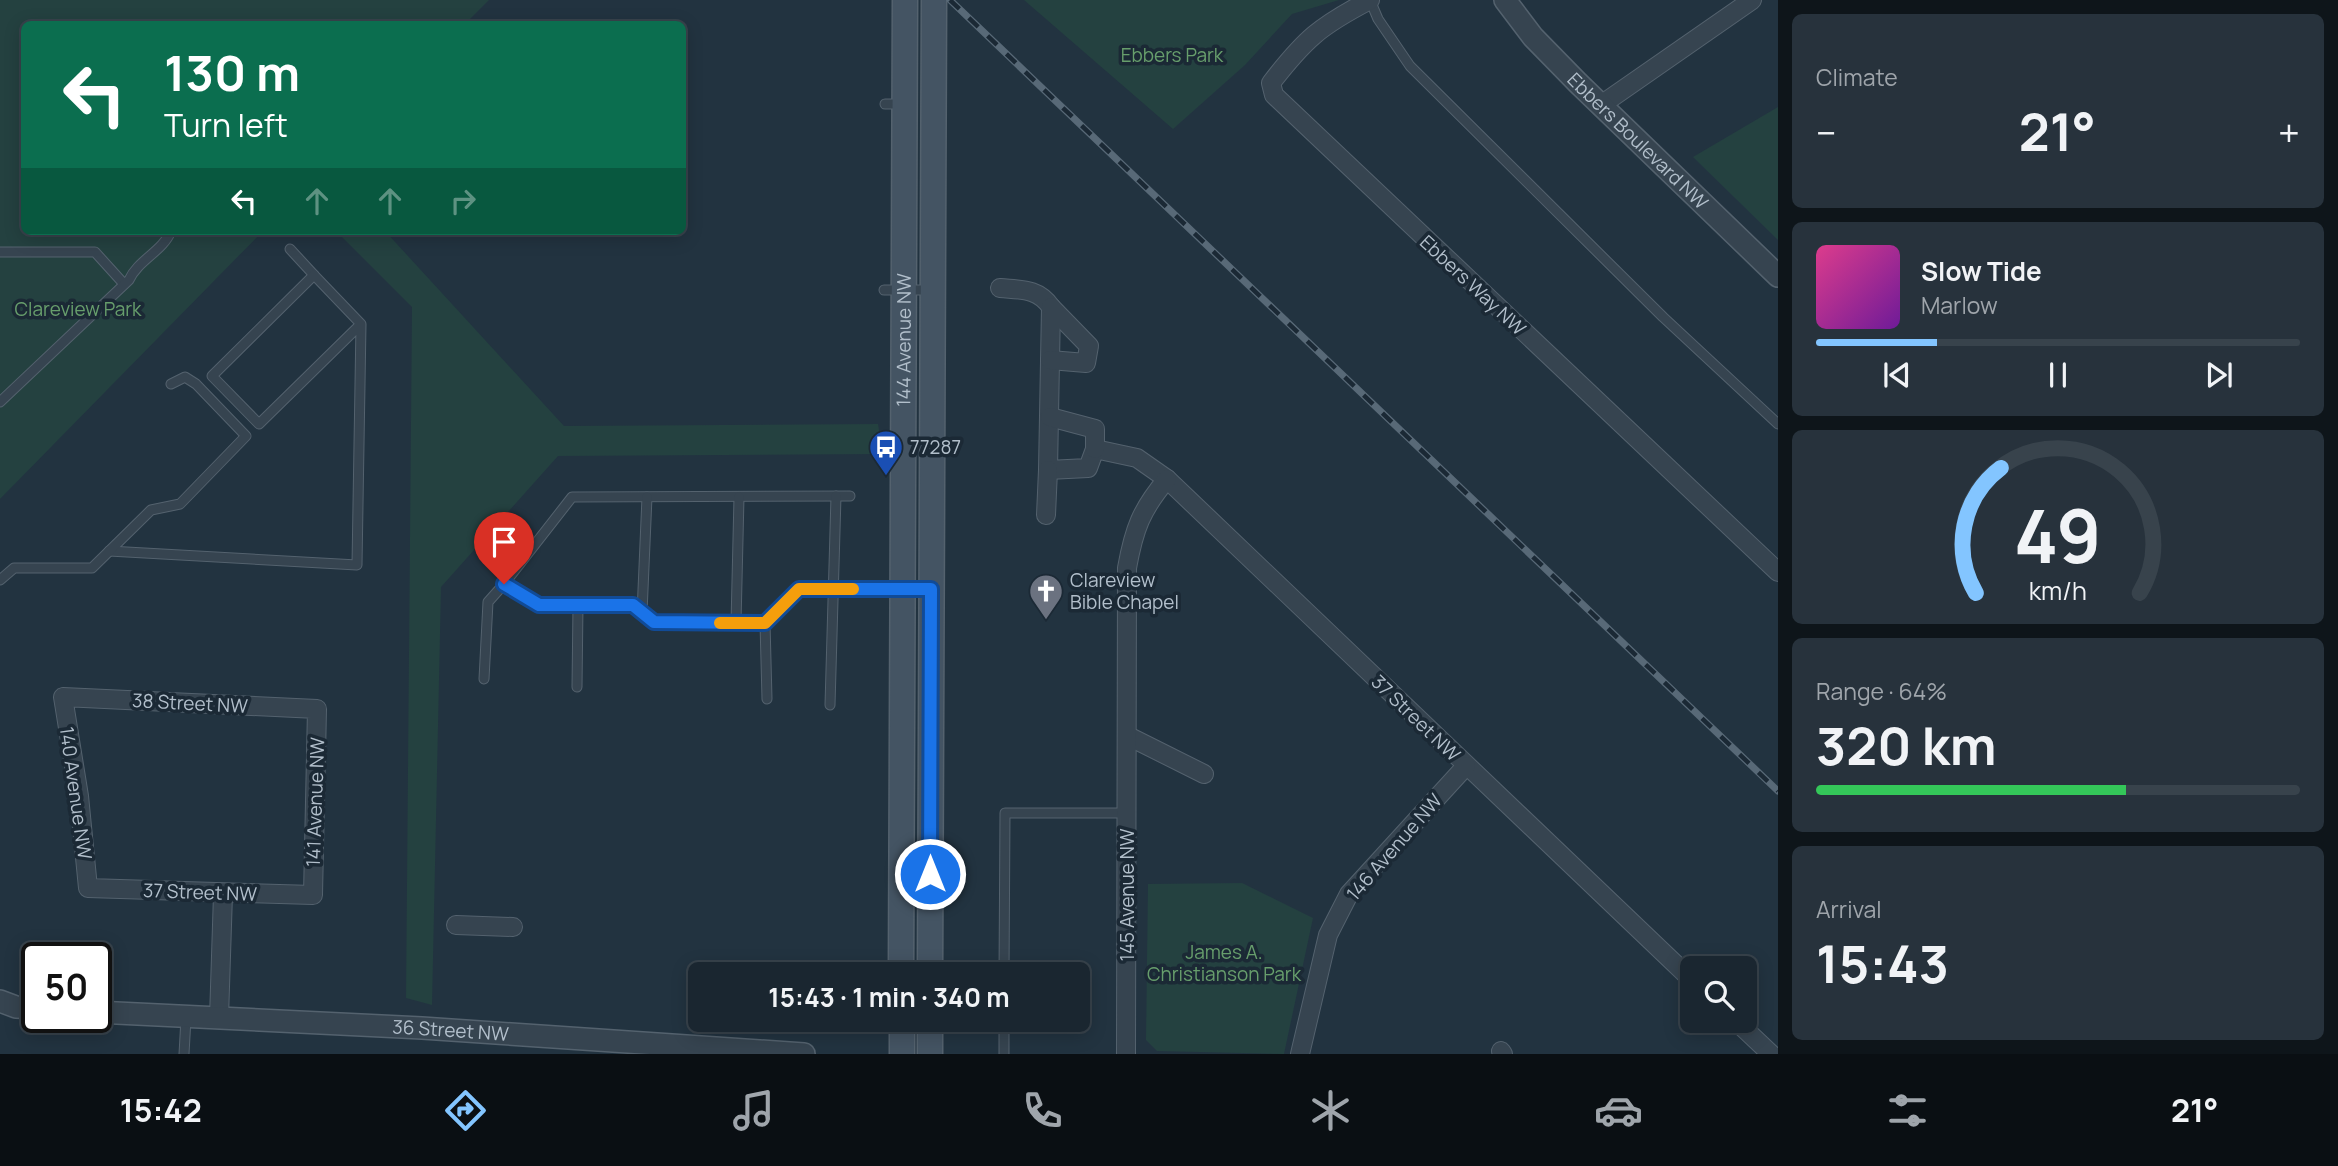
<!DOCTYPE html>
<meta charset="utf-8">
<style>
:root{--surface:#1a2630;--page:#27323c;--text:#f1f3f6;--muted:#9fa5ab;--line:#38434c;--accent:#83c5ff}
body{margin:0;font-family:Manrope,sans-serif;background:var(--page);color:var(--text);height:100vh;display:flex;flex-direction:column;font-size:26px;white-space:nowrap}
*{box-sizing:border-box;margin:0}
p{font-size:23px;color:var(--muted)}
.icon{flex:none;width:38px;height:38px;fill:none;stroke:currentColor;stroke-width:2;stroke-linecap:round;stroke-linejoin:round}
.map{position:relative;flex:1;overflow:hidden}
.drawer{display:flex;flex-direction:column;gap:14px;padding:14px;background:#0e151a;width:560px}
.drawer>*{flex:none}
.guide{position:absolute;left:21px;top:21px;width:665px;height:214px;border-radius:10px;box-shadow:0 4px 18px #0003,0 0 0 2px var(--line);background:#0b6e4f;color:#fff;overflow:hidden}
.buttons{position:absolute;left:1680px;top:956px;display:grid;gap:14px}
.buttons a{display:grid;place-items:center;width:77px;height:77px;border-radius:10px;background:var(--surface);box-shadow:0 4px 18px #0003,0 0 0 2px var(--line);font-size:35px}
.speed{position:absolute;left:21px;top:942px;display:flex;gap:14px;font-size:35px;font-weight:700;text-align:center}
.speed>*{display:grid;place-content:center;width:91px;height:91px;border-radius:50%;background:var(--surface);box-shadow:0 4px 18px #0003,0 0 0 2px var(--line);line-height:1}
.speed .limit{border:4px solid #111;border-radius:10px;background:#fff;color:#111}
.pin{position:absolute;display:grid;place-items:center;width:60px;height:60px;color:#fff;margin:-72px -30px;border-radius:50% 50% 50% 0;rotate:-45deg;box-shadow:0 0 7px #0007}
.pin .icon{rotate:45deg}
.me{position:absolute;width:77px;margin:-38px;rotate:0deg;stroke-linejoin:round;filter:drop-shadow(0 0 5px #0008)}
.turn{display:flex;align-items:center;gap:24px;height:147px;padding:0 28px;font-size:32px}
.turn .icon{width:91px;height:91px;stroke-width:2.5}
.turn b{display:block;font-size:49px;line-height:60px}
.lanes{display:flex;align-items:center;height:66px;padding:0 28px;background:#0003;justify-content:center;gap:35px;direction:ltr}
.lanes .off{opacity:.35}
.big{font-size:52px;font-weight:700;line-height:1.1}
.drawer .tile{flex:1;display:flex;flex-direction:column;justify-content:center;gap:10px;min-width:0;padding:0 24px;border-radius:10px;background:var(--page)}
.drawer .dial{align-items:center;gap:0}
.dial svg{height:182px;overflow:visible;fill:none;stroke:var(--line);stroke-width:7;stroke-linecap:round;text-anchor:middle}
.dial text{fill:var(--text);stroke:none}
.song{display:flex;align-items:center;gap:21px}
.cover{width:84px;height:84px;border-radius:10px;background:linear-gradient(135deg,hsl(330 70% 55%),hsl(280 70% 35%))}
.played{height:7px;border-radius:4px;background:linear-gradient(90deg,var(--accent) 25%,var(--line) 25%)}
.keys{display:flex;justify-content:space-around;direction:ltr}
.heat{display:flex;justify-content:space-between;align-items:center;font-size:38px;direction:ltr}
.charge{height:10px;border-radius:5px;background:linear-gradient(90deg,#34c759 64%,var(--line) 0)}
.trip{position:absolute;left:688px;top:962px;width:402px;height:70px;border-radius:10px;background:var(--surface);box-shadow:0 4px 18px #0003,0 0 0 2px var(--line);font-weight:700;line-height:70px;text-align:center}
.dock{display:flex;height:112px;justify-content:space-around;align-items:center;background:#0a0f13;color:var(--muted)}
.dock .icon{width:49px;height:49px}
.dock .current{color:var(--accent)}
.dock b{font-size:32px;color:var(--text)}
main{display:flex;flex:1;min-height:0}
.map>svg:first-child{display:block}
</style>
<main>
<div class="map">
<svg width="1778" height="1054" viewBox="0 0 1778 1054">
<rect width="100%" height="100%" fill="#223340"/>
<g fill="#244140">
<path d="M0 0H489L465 24H24V231H263L0 499Z"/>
<path d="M1024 0H1339L1292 14 1245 65 1173 129Z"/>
<path d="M1778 107V240L1693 157Z"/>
<path d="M336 231H385L564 426 878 424 883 454 558 456 441 587 432 1005 406 998 412 307Z"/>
<path d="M1242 883 1313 918 1284 1054 1157 1051 1146 1040 1148 884Z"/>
</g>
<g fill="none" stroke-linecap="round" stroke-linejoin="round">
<g stroke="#54626e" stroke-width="11">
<g id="service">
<path d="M1370 0 1378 19 1410 66 1663 317 1778 424"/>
<path d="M885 104H903"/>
<path d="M290 249 314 275"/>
<path d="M0 252H95L124 284"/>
<path d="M884 290H931"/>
<path d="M0 402 129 280C138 260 163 251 171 231"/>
<path d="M850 496 572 497 504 584 539 605H633L654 622 765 623 799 589H929"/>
<path d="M109 551 357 565 361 324 314 275 212 376 259 424 361 324"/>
<path d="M0 580 14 568H92L151 510 180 504 246 436 196 384 185 377 171 384"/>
<path d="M642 613 647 497"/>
<path d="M736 623 739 497"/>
<path d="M765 623 767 699"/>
<path d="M484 679 488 602 504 584"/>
<path d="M577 687 578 605"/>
<path d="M830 705 836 496"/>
<path d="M1004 975 1005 813H1128"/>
<path d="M184 1054 186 1018"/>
<path d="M1004 1054V1020"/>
</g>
</g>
<g stroke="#54626e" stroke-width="20">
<g id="minor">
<path d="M1370 0C1320 26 1305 39 1271 83L1274 95 1778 572"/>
<path d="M1601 105 1752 0"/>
<path d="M1000 288C1021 290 1038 288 1051 307L1048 470 1088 468 1095 449 1137 458 1167 479 1692 980"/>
<path d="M1050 360 1086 363 1089 346 1051 307"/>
<path d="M1050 417 1095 429V449"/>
<path d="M1046 515 1048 470"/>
<path d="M63 697 317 709 313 895 88 888 79 796Z"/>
<path d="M1128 736 1204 774"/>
<path d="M456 925 513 927"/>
<path d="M219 1018 223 894"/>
<path d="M1735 1020 1771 1054"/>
<path d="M1501 1051 1503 1054"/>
<path d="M1126 1054 1127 568C1134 529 1141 510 1167 479"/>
<path d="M1300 1054 1328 935 1349 894 1466 766"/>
</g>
</g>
<g stroke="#54626e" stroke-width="24">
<g id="tertiary">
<path id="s1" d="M1505 0 1533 37 1578 83 1778 276"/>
<path d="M0 1001 16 1007 37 1008"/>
<path id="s2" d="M96 1012 422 1028 804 1054"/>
</g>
</g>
<g stroke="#54626e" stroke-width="27">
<g id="secondary">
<path id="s3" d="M901 975 905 0"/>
<path d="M930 975 934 0"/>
<path d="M902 1020V1054"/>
<path d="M930 1054V1020"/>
</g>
</g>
<use href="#service" stroke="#364450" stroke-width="9"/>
<use href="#minor" stroke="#364450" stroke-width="18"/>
<use href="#tertiary" stroke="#364450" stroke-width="21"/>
<use href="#secondary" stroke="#445463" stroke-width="24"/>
<g stroke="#586977" stroke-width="7">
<path id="rail" d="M950 0 1778 791"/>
</g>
<use href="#rail" stroke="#1b2935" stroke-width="4.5" stroke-dasharray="13" stroke-linecap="butt"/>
</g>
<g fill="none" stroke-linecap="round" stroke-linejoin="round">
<g stroke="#114b97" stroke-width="18">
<path id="route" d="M504 584 539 605H633L654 622 765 623 799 589H931L930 874"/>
</g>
<use href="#route" stroke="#1a73e8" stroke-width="12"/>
<path stroke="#f59e0b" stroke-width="12" d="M720 623H765L799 589H853"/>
</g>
<defs>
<g id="bus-pin" transform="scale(1.75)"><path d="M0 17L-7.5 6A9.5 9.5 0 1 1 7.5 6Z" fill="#1a4fb4" stroke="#1b2935"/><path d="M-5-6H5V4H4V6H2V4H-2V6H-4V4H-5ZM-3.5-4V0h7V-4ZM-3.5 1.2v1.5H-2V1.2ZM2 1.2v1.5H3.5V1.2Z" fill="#fff"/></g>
<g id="church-pin" transform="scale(1.75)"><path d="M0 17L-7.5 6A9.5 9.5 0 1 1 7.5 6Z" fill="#6b7280" stroke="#1b2935"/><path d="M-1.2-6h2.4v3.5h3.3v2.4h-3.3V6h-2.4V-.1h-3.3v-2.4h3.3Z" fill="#fff"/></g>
</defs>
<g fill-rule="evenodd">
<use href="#bus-pin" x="886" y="447"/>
<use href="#church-pin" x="1046" y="591"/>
</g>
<g text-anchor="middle" stroke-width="7" stroke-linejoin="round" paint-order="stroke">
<g font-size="19" fill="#679e6c" stroke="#1b2935">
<text x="1172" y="62">Ebbers Park</text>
<text x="78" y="316">Clareview Park</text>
<text x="1224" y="959">James A.<tspan x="1224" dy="22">Christianson Park</tspan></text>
</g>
<g font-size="19" fill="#b2bfcb" stroke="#1b2935">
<text dy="7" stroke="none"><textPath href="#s1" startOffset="194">Ebbers Boulevard NW</textPath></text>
<text transform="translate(1473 285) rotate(43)" y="7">Ebbers Way NW</text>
<text dy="7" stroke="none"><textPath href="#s3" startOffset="635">144 Avenue NW</textPath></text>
<text transform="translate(190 703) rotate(3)" y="7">38 Street NW</text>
<text transform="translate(1416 718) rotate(44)" y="7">37 Street NW</text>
<text transform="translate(76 793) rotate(82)" y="7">140 Avenue NW</text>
<text transform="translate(315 802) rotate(-88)" y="7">141 Avenue NW</text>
<text transform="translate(1394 847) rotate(-49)" y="7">146 Avenue NW</text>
<text transform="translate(200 892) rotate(2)" y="7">37 Street NW</text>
<text transform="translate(1127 895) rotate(-90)" y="7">145 Avenue NW</text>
<text dy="7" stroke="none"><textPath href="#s2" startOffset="355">36 Street NW</textPath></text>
</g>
<g font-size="19" fill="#b2bfcb" stroke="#1b2935" text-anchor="start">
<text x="910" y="454">77287</text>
<text x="1070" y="587">Clareview<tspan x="1070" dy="22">Bible Chapel</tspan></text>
</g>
</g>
</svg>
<div class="buttons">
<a><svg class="icon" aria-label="search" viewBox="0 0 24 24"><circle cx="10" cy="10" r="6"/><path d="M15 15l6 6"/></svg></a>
</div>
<div class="speed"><div class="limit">50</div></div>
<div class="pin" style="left:504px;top:584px;background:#d93025"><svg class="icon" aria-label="arrive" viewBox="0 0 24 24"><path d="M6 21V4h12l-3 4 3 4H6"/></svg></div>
<svg class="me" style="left:930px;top:874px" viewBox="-20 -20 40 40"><circle r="17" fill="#1a73e8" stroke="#fff" stroke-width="3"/><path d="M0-11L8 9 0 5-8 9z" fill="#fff"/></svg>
<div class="trip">15:43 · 1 min · 340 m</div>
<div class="guide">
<div class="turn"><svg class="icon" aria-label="left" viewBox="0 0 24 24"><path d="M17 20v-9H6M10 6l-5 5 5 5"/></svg><div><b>130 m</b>Turn left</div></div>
<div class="lanes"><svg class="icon" aria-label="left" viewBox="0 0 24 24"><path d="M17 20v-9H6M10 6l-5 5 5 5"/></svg><svg class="icon off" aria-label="ahead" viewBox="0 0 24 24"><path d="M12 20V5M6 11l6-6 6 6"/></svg><svg class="icon off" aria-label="ahead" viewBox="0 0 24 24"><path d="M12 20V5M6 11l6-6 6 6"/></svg><svg class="icon off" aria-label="right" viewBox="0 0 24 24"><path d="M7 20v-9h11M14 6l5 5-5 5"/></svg></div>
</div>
</div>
<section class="drawer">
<div class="tile"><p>Climate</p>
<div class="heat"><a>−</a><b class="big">21°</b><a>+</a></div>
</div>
<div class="tile">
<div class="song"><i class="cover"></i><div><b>Slow Tide</b><p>Marlow</p></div></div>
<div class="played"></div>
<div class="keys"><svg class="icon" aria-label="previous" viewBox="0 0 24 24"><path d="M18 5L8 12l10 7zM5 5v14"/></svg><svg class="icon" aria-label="pause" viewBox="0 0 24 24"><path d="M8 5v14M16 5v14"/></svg><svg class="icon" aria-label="next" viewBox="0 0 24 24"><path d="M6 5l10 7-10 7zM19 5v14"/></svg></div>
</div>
<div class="tile dial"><svg viewBox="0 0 100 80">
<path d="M14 69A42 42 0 1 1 86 69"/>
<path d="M14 69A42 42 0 0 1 25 14" stroke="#83c5ff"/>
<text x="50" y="56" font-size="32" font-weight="700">49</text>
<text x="50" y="72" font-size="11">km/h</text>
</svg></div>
<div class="tile"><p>Range · 64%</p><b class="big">320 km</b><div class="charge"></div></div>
<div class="tile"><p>Arrival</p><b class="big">15:43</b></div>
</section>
</main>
<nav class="dock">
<b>15:42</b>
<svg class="icon current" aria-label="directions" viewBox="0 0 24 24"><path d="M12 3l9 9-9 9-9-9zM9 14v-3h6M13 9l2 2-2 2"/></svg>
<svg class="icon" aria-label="music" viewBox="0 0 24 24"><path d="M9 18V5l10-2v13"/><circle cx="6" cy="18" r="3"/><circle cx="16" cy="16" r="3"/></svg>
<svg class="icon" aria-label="phone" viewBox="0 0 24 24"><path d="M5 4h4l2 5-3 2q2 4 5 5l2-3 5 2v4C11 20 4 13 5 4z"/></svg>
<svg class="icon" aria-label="climate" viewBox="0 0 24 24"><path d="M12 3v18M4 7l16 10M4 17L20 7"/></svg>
<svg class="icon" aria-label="car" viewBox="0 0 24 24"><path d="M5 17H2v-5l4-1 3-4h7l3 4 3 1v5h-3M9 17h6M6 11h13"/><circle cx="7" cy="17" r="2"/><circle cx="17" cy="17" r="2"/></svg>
<svg class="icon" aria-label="filters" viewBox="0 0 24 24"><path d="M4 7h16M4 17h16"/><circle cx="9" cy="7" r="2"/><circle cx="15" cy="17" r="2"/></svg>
<b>21°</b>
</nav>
